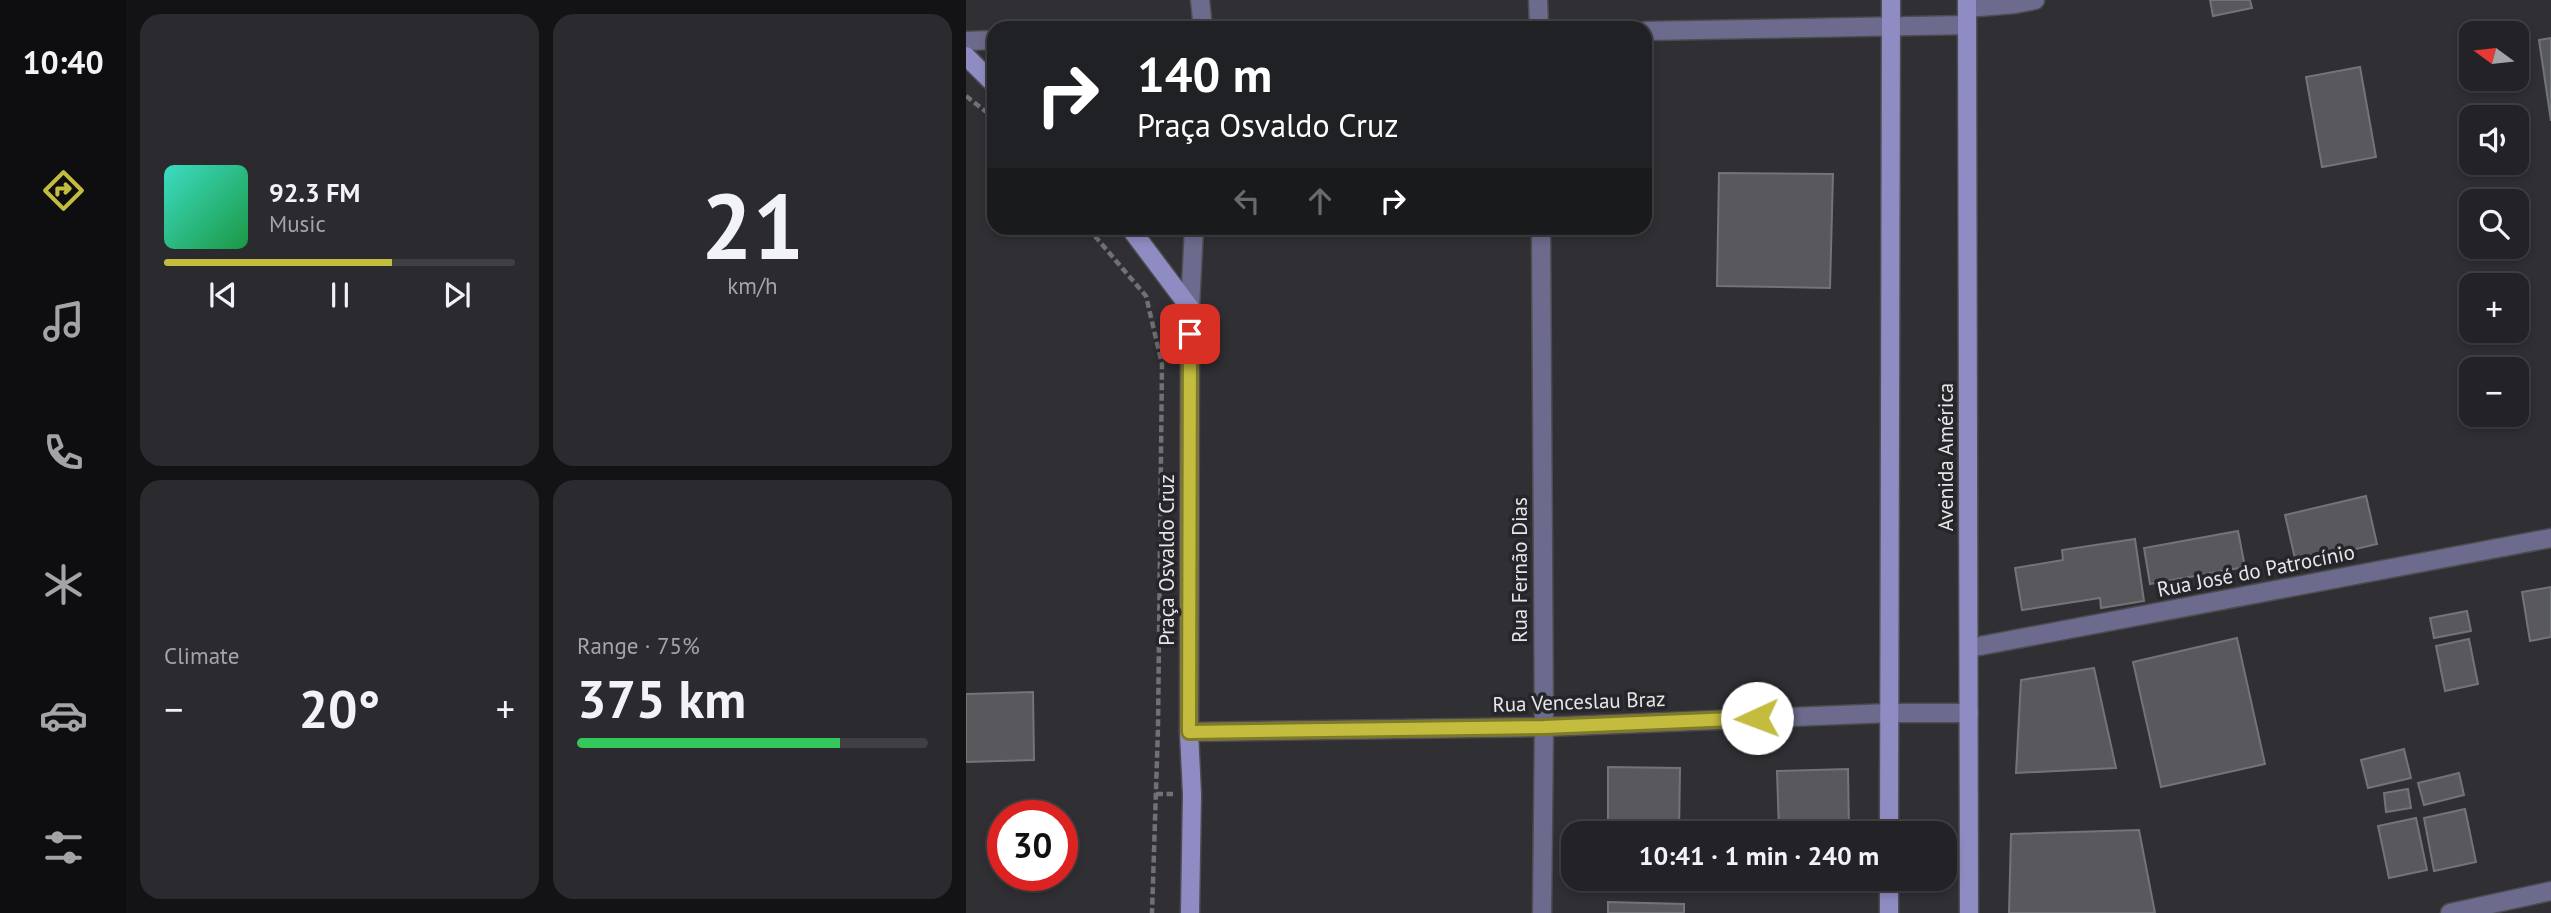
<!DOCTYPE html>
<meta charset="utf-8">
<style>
:root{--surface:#232327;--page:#2b2b2f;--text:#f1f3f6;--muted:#a3a4a7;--line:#404044;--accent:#c4bc3e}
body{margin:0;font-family:"PT Sans",sans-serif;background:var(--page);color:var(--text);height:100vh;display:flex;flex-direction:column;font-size:26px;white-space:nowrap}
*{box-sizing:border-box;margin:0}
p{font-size:23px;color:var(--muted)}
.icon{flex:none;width:38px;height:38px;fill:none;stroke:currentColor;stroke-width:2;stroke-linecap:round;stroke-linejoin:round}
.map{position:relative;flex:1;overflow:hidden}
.details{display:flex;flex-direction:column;gap:14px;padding:14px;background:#131315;width:840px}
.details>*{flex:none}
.hud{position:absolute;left:21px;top:21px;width:665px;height:214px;border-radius:21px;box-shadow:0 4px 10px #0003,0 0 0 2px var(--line);background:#202124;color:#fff;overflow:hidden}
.needle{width:46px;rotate:285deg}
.buttons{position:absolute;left:1493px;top:21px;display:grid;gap:14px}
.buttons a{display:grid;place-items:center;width:70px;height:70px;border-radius:14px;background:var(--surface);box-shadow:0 4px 10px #0003,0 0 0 2px var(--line);font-size:35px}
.speed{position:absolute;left:21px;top:800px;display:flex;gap:14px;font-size:35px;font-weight:700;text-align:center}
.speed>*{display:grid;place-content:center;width:91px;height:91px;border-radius:50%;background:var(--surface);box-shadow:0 4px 10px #0003,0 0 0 2px var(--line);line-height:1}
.speed .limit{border:10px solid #d22;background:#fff;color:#111}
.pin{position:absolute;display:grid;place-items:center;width:60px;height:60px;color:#fff;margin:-30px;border-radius:14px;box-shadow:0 4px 10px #0006}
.me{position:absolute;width:77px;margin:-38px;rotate:268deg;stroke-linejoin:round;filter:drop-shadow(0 0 5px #0008)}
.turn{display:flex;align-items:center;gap:24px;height:147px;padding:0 35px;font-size:32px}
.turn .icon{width:91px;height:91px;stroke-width:2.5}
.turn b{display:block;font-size:49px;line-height:60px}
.lanes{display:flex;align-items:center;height:66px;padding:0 35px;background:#0003;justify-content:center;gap:35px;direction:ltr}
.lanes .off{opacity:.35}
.big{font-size:52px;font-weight:600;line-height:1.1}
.details .tile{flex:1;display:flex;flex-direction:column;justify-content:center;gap:10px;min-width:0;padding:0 24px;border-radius:21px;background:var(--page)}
.details .dial{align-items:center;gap:0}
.dial b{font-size:91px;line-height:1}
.song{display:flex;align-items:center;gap:21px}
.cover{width:84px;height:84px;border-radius:10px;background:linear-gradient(135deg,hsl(170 70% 55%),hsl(140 70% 35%))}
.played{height:7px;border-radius:4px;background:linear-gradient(90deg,var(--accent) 65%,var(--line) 65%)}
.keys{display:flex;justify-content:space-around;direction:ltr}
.heat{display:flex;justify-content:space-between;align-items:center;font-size:38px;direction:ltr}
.charge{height:10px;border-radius:5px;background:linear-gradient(90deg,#34c759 75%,var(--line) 0)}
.details .tiles{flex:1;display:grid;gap:14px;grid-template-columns:repeat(2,1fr)}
.trip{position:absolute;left:595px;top:821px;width:396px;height:70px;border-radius:21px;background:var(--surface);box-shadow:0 4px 10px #0003,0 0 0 2px var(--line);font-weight:600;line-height:70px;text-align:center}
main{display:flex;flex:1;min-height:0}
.menu{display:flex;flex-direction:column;width:126px;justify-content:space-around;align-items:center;background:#0e0e10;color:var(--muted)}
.menu .icon{width:49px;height:49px}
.menu .active{color:var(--accent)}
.menu b{font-size:32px;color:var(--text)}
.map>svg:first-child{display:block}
</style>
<main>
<nav class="menu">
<b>10:40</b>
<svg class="icon active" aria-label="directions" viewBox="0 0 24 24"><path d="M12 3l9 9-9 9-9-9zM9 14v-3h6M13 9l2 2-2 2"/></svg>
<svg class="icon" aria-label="music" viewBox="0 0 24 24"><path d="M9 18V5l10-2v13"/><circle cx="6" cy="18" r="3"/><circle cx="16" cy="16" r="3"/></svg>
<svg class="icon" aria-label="phone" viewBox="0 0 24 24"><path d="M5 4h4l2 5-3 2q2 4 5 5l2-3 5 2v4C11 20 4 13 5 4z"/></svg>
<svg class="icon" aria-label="climate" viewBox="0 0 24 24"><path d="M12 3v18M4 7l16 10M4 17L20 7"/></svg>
<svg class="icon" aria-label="car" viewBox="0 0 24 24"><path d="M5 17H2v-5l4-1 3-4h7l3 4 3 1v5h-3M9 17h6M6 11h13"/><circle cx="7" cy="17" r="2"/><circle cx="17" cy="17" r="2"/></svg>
<svg class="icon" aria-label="filters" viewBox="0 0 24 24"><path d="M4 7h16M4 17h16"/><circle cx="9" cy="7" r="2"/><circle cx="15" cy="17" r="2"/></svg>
</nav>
<section class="details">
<div class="tiles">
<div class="tile">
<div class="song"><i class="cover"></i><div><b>92.3 FM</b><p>Music</p></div></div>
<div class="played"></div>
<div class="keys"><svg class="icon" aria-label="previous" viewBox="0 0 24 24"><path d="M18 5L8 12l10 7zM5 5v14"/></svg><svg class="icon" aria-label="pause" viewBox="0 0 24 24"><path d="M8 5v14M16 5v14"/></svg><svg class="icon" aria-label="next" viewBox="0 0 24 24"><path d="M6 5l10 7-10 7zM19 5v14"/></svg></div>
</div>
<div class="tile dial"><b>21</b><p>km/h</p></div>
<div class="tile"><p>Climate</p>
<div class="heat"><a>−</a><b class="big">20°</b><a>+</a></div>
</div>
<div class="tile"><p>Range · 75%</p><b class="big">375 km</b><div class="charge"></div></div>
</div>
</section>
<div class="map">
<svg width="1585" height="913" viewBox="0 0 1585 913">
<rect width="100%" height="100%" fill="#2f2f34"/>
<g fill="#59595d" stroke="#737479" stroke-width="2">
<path d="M1244 0H1284L1286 8 1247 16Z"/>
<path d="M1585 38V121L1573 40Z"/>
<path d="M1394 67 1410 157 1356 167 1340 77Z"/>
<path d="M753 173 867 174 864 288 751 286Z"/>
<path d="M1400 496 1411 544 1330 563 1319 515Z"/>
<path d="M1272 531 1279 567 1184 584 1178 548Z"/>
<path d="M1169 539 1178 601 1135 608 1134 598 1056 610 1049 568 1097 560 1096 550Z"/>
<path d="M1585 587V637L1564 641 1556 592Z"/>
<path d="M1501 611 1505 631 1468 638 1464 618Z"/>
<path d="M1271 638 1299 764 1195 787 1167 662Z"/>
<path d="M1503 639 1512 684 1479 691 1470 646Z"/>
<path d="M1128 668 1150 768 1050 773 1055 680Z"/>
<path d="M67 692 68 760 0 762V694Z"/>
<path d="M1438 749 1445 778 1402 788 1395 760Z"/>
<path d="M642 767 714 768 713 833H642Z"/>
<path d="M882 769 883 830 813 832 811 771Z"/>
<path d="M1493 773 1498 795 1458 805 1452 783Z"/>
<path d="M1442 789 1445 808 1420 812 1418 793Z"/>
<path d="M1499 809 1510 862 1468 871 1458 818Z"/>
<path d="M1450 818 1461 870 1423 878 1412 826Z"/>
<path d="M1173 830 1189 913H1043L1045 834Z"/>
<path d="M642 902 718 904V913H642Z"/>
</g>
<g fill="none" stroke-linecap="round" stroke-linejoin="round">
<g stroke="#4c4c51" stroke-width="21">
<g id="street">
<path d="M234 0 237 28"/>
<path d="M572 0 573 28"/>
<path d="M1001 8 1049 4 1069 0"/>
<path d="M679 31 1001 25"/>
<path d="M0 41 28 40"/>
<path d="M575 228 578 727 576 913"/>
<path d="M224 308 228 228"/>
<path d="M1003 648 1585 538"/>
<path d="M223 732 578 727 924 713H1003"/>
<path d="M1484 913 1585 891"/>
</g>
</g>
<g stroke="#4c4c51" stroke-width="21">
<g id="secondary">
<path d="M1001 0 1003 913"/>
<path d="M0 56 28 84"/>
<path d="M164 228 224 308 223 732 226 794 224 913"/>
<path d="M923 833 925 0"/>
<path d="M923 913V878"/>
</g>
</g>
<g stroke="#707075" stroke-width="4.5" stroke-dasharray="7 3.5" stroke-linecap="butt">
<path d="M0 96 28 118"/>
<path d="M122 228 180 296 196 364 192 728 186 913"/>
<path d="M190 794H207"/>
</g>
<use href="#street" stroke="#6c6b8d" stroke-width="18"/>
<use href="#secondary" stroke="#8e8cc2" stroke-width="18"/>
</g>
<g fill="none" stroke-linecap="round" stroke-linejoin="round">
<g stroke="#7f7a28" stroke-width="18">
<path id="route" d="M224 334 223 732 578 727 791 718"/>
</g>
<use href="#route" stroke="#c4bc3e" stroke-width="12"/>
</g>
<g text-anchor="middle" stroke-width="7" stroke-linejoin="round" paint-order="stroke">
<g font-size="21" fill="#e6e6e9" stroke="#25252a">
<text transform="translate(980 457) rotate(-90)" y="7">Avenida América</text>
<text transform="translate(201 560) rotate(-90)" y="7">Praça Osvaldo Cruz</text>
<text transform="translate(554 570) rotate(-90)" y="7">Rua Fernão Dias</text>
<text transform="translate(1290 571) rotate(-11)" y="7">Rua José do Patrocínio</text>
<text transform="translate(613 702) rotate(-2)" y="7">Rua Venceslau Braz</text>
</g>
</g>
</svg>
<div class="buttons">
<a><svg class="needle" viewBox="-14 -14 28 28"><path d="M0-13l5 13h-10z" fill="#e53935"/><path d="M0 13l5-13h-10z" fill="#a3a4a7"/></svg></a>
<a><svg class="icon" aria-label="sound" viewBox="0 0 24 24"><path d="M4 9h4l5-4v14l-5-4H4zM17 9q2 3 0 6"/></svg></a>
<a><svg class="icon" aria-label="search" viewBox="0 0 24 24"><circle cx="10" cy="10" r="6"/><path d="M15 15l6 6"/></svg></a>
<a>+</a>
<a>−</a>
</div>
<div class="speed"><div class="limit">30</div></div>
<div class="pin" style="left:224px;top:334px;background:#d93025"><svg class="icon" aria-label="arrive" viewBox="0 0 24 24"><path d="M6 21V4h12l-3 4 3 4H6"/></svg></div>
<svg class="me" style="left:791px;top:718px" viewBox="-20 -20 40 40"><circle r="19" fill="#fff"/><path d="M0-13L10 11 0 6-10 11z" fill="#c4bc3e"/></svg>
<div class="trip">10:41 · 1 min · 240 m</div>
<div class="hud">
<div class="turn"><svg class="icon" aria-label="right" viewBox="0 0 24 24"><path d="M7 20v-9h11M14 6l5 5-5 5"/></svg><div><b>140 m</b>Praça Osvaldo Cruz</div></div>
<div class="lanes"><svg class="icon off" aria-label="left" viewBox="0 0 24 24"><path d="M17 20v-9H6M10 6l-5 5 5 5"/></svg><svg class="icon off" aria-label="ahead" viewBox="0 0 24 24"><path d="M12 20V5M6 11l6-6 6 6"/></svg><svg class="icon" aria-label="right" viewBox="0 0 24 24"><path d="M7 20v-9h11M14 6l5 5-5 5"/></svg></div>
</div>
</div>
</main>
